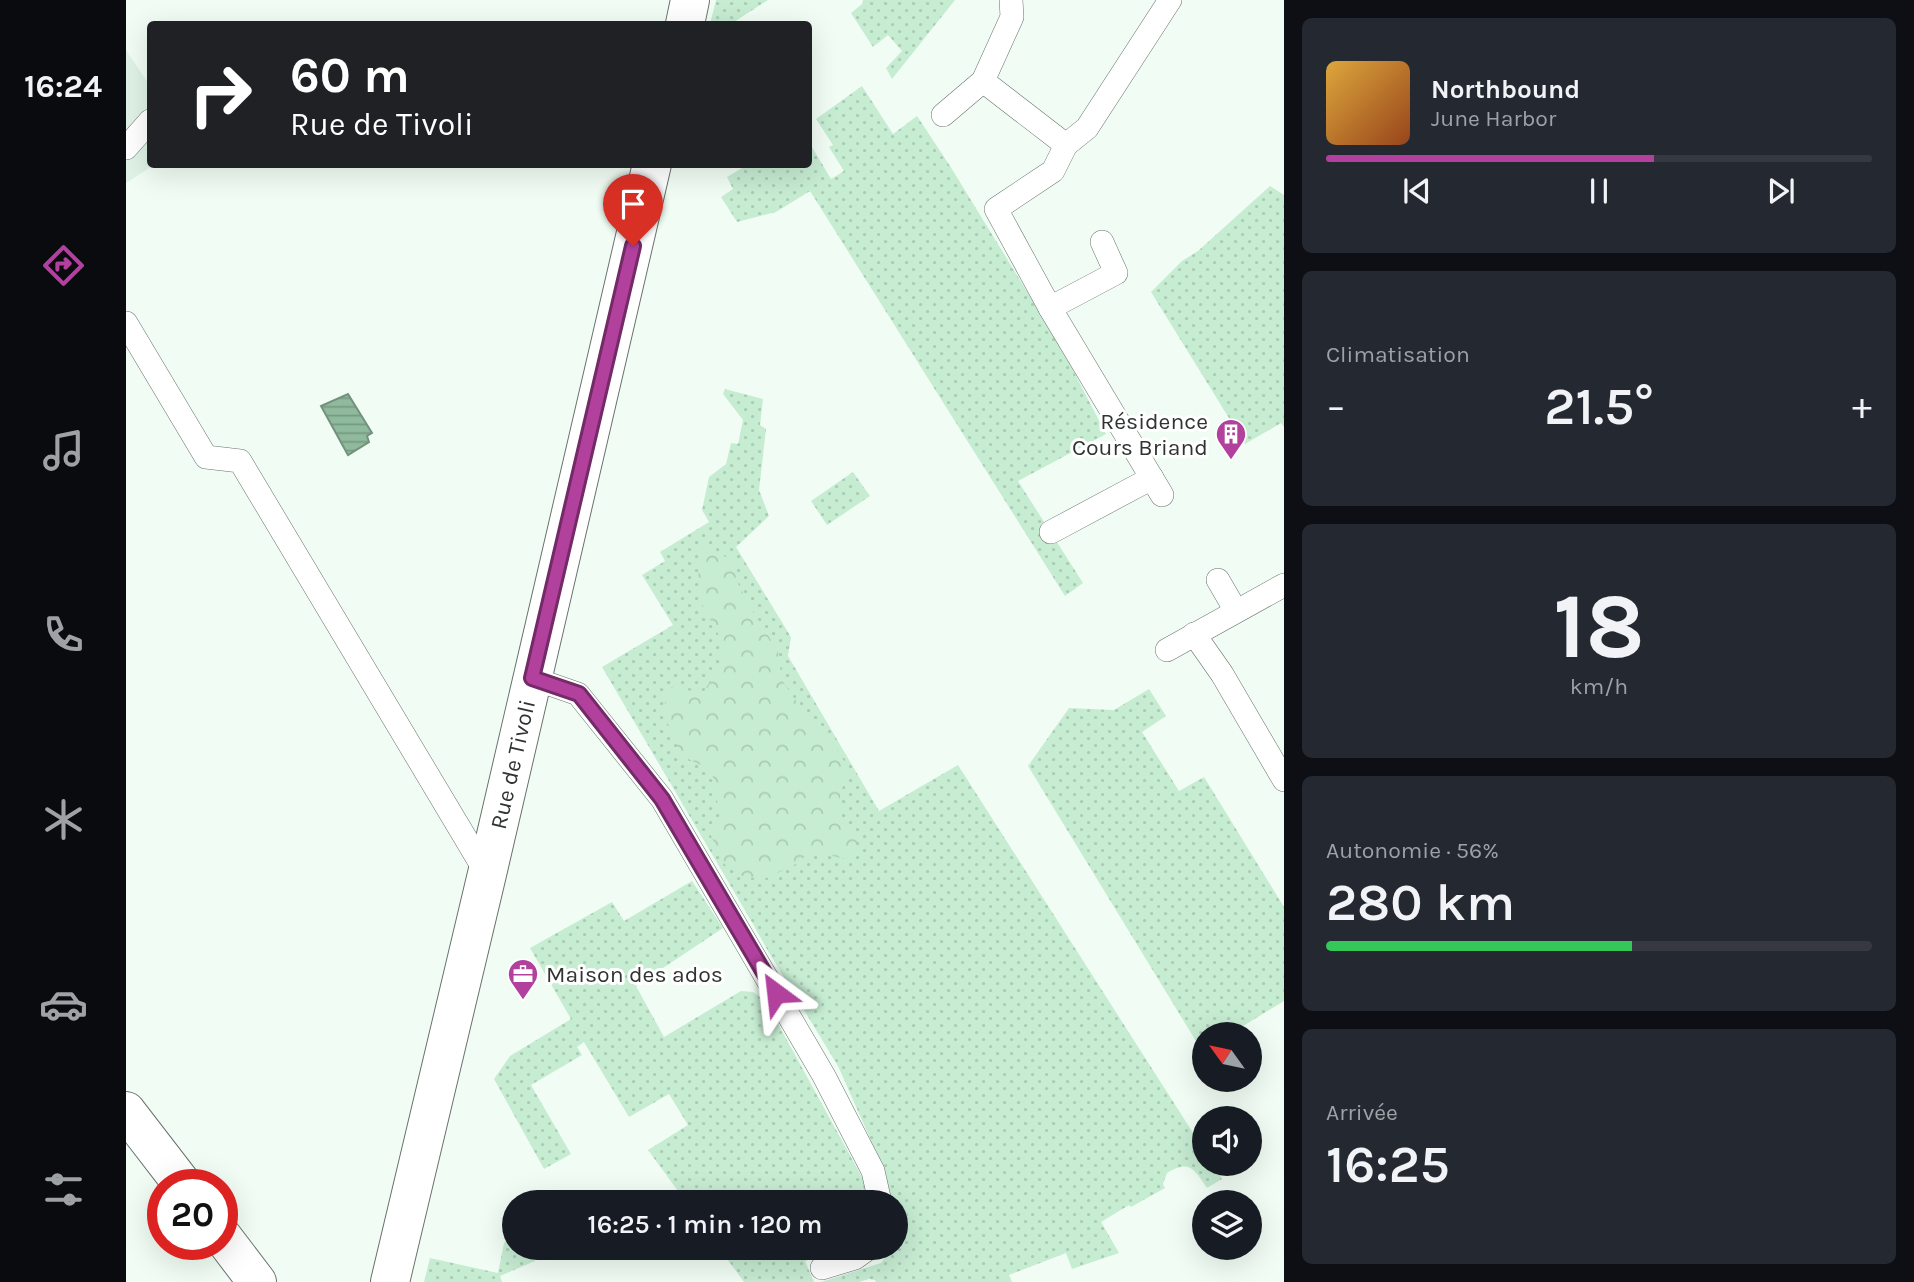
<!DOCTYPE html>
<html lang="fr">
<meta charset="utf-8">
<style>
:root{--surface:#171b24;--page:#242831;--text:#f1f3f6;--muted:#9ea1a6;--line:#363941;--accent:#b1419d}
body{margin:0;font-family:Karla,sans-serif;background:var(--page);color:var(--text);height:100vh;display:flex;flex-direction:column;font-size:26px;white-space:nowrap}
*{box-sizing:border-box;margin:0}
p{font-size:23px;color:var(--muted)}
.icon{flex:none;width:38px;height:38px;fill:none;stroke:currentColor;stroke-width:2;stroke-linecap:round;stroke-linejoin:round}
.map{position:relative;flex:1;overflow:hidden}
.side{display:flex;flex-direction:column;gap:18px;padding:18px;background:#0d0f14;width:630px}
.side>*{flex:none}
.top-card{position:absolute;left:21px;top:21px;width:665px;height:147px;border-radius:7px;box-shadow:0 7px 28px #0002;background:#202124;color:#fff;overflow:hidden}
.needle{width:46px;rotate:303deg}
.fabs{position:absolute;left:1066px;top:1022px;display:grid;gap:14px}
.fabs a{display:grid;place-items:center;width:70px;height:70px;border-radius:50%;background:var(--surface);box-shadow:0 7px 28px #0002;font-size:35px}
.speed{position:absolute;left:21px;top:1169px;display:flex;gap:14px;font-size:35px;font-weight:700;text-align:center}
.speed>*{display:grid;place-content:center;width:91px;height:91px;border-radius:50%;background:var(--surface);box-shadow:0 7px 28px #0002;line-height:1}
.speed .limit{border:10px solid #d22;background:#fff;color:#111}
.pin{position:absolute;display:grid;place-items:center;width:60px;height:60px;color:#fff;margin:-72px -30px;border-radius:50% 50% 50% 0;rotate:-45deg;box-shadow:0 0 7px #0007}
.pin .icon{rotate:45deg}
.me{position:absolute;width:77px;margin:-38px;rotate:330deg;stroke-linejoin:round;filter:drop-shadow(0 0 5px #0008)}
.turn{display:flex;align-items:center;gap:24px;height:147px;padding:0 28px;font-size:32px}
.turn .icon{width:91px;height:91px;stroke-width:2.5}
.turn b{display:block;font-size:49px;line-height:60px}
.big{font-size:52px;font-weight:600;line-height:1.1}
.side .tile{flex:1;display:flex;flex-direction:column;justify-content:center;gap:10px;min-width:0;padding:0 24px;border-radius:10px;background:var(--page)}
.side .dial{align-items:center;gap:0}
.dial b{font-size:91px;line-height:1}
.song{display:flex;align-items:center;gap:21px}
.cover{width:84px;height:84px;border-radius:10px;background:linear-gradient(135deg,hsl(40 70% 55%),hsl(20 70% 35%))}
.played{height:7px;border-radius:4px;background:linear-gradient(90deg,var(--accent) 60%,var(--line) 60%)}
.keys{display:flex;justify-content:space-around;direction:ltr}
.heat{display:flex;justify-content:space-between;align-items:center;font-size:38px;direction:ltr}
.charge{height:10px;border-radius:5px;background:linear-gradient(90deg,#34c759 56%,var(--line) 0)}
.trip{position:absolute;left:376px;top:1190px;width:406px;height:70px;border-radius:35px;background:var(--surface);box-shadow:0 7px 28px #0002;font-weight:600;line-height:70px;text-align:center}
main{display:flex;flex:1;min-height:0}
.tab-bar{display:flex;flex-direction:column;width:126px;justify-content:space-around;align-items:center;background:#090b0e;color:var(--muted)}
.tab-bar .icon{width:49px;height:49px}
.tab-bar .active{color:var(--accent)}
.tab-bar b{font-size:32px;color:var(--text)}
.map>svg:first-child{display:block}
</style>
<main>
<nav class="tab-bar">
<b>16:24</b>
<svg class="icon active" aria-label="directions" viewBox="0 0 24 24"><path d="M12 3l9 9-9 9-9-9zM9 14v-3h6M13 9l2 2-2 2"/></svg>
<svg class="icon" aria-label="music" viewBox="0 0 24 24"><path d="M9 18V5l10-2v13"/><circle cx="6" cy="18" r="3"/><circle cx="16" cy="16" r="3"/></svg>
<svg class="icon" aria-label="phone" viewBox="0 0 24 24"><path d="M5 4h4l2 5-3 2q2 4 5 5l2-3 5 2v4C11 20 4 13 5 4z"/></svg>
<svg class="icon" aria-label="climate" viewBox="0 0 24 24"><path d="M12 3v18M4 7l16 10M4 17L20 7"/></svg>
<svg class="icon" aria-label="car" viewBox="0 0 24 24"><path d="M5 17H2v-5l4-1 3-4h7l3 4 3 1v5h-3M9 17h6M6 11h13"/><circle cx="7" cy="17" r="2"/><circle cx="17" cy="17" r="2"/></svg>
<svg class="icon" aria-label="filters" viewBox="0 0 24 24"><path d="M4 7h16M4 17h16"/><circle cx="9" cy="7" r="2"/><circle cx="15" cy="17" r="2"/></svg>
</nav>
<div class="map">
<svg width="1158" height="1282" viewBox="0 0 1158 1282">
<defs>
<pattern id="grass-dots" width="8" height="8" patternUnits="userSpaceOnUse" patternTransform="scale(1.75)"><rect width="8" height="8" fill="#c6ecd2"/><path d="M2 2h.1M6 6h.1" fill="none" stroke="#aacbb5" stroke-width="1.8" stroke-linecap="round"/></pattern>
<pattern id="forest-crowns" width="20" height="18" patternUnits="userSpaceOnUse" patternTransform="scale(1.75)"><rect width="20" height="18" fill="#c6ecd2"/><path d="M2 6a3 3 0 1 1 6 0M12 15a3 3 0 1 1 6 0" fill="none" stroke="#aacbb5"/></pattern>
<pattern id="water-rules" width="6" height="5" patternUnits="userSpaceOnUse" patternTransform="scale(1.75)"><rect width="6" height="5" fill="#90ba9e"/><path d="M0 2.5h6" fill="none" stroke="#769881"/></pattern>
</defs>
<rect width="100%" height="100%" fill="#f1fdf4"/>
<path fill="#dff2e5" d="M0 50 24 86V164L28 165 0 183Z"/>
<g fill="url(#grass-dots)">
<path d="M590 0H642L608 22 609 24H584Z"/>
<path d="M737 0H829L766 79 760 68 776 51 762 35 747 47 725 13 736 4Z"/>
<path d="M736 86 767 134 791 116 824 166 934 345 980 434 892 481 957 583 939 596 684 191 650 212 611 222 595 197 607 189 601 177 621 165 682 164 683 142 705 179 718 171 703 147 707 145 690 119Z"/>
<path d="M1144 186 1158 195V427L1155 423 1119 444 1025 292 1056 261 1072 251Z"/>
<path d="M599 389 637 399 634 425 640 429 633 490 643 516 610 547 665 637 662 656 753 811 832 765 1078 1150V1164H1087L1096 1179 1081 1188C1068 1169 1064 1159 1041 1173L1037 1184 1039 1188 1005 1207 1003 1205 975 1222 993 1253 946 1269 940 1253 883 1275 886 1282H750L749 1280 743 1279 733 1282H695L755 1263 766 1248H770V1202H765L758 1170 712 1066 642 951 627 924 476 667 547 625 516 575 539 561 534 552 583 522 576 510 583 477 600 464 605 443 612 444 617 420 597 394Z"/>
<path d="M727 472 744 496 701 525 685 501Z"/>
<path d="M1023 689 1040 716 1016 732 1053 791 1078 777 1158 907V1001L1104 1034H1078V1050L1076 1051 902 766 943 708 988 710Z"/>
<path d="M566 881 597 928 510 986 538 1037 615 991 627 992 639 1000 737 1179 742 1202H560L522 1150 562 1125 543 1094 503 1117 458 1042 451 1047 456 1055 405 1085 445 1154 418 1169 368 1079 384 1056 445 1019 404 948 486 902 498 921Z"/>
<path d="M388 1232V1248H402L409 1261 374 1276 376 1282H298L304 1258 372 1273 378 1243Z"/>
<path d="M593 1248H716L679 1261 688 1282H618Z"/>
</g>
<path fill="url(#forest-crowns)" d="M585 547 607 562 613 586 629 615 652 651 656 680 674 707 703 740 724 769 714 794V814L730 835 732 853 723 860 686 851 667 866 638 879 618 877 598 864 585 836 594 817 587 777 577 766 556 756 546 736 537 709 544 687 577 693 595 664 596 641 573 599 572 549Z"/>
<path fill="url(#water-rules)" stroke="#73927d" stroke-width="2" d="M222 394 246 433 241 436 243 442 222 455 195 406Z"/>
<g fill="none" stroke-linecap="round" stroke-linejoin="round">
<g stroke="#69736c" stroke-width="24">
<g id="lane">
<path d="M857 81 940 145 927 171 870 209 924 308 990 273 976 242"/>
<path d="M817 115 857 81 886 17 885 0"/>
<path d="M940 145 961 128 1044 0"/>
<path d="M0 148 24 121"/>
<path d="M924 308 1036 495"/>
<path d="M0 323 80 457 114 461 361 874"/>
<path d="M925 532 1026 478"/>
<path d="M1092 580 1110 611"/>
<path d="M1068 634 1096 674 1158 780"/>
<path d="M1041 650 1158 585"/>
<path d="M406 678 452 694 536 799 698 1076 747 1171 754 1202"/>
<path d="M696 1268 729 1258 743 1248"/>
</g>
</g>
<g stroke="#69736c" stroke-width="40">
<g id="street">
<path d="M559 24 564 0"/>
<path d="M0 1111 57 1185"/>
<path d="M96 1236 131 1282"/>
<path id="s1" d="M264 1282 361 874 526 164"/>
</g>
</g>
<use href="#lane" stroke="#fff" stroke-width="23"/>
<use href="#street" stroke="#fff" stroke-width="38"/>
</g>
<g fill="none" stroke-linecap="round" stroke-linejoin="round">
<g stroke="#732a66" stroke-width="18">
<path id="route" d="M507 246 406 678 453 694 536 799 650 993"/>
</g>
<use href="#route" stroke="#b1419d" stroke-width="12"/>
</g>
<defs>
<g id="building-pin" transform="scale(1.575)"><path d="M0 17L-7.5 6A9.5 9.5 0 1 1 7.5 6Z" fill="#b1419d" stroke="#fff"/><path d="M-4-6H4V6H1V3H-1V6H-4ZM-2.5-4.3h1.7v1.8h-1.7ZM.8-4.3h1.7v1.8H.8ZM-2.5-1h1.7V.8h-1.7ZM.8-1h1.7V.8H.8Z" fill="#fff"/></g>
<g id="office-pin" transform="scale(1.575)"><path d="M0 17L-7.5 6A9.5 9.5 0 1 1 7.5 6Z" fill="#b1419d" stroke="#fff"/><path d="M-6-3h4V-5.5h4V-3h4V5H-6ZM-1-4.5V-3h2v-1.5ZM-6 0V1H6V0Z" fill="#fff"/></g>
</defs>
<g fill-rule="evenodd">
<use href="#building-pin" x="1105" y="434"/>
<use href="#office-pin" x="397" y="974"/>
</g>
<g text-anchor="middle" stroke-width="6" stroke-linejoin="round" paint-order="stroke">
<g font-size="23" fill="#303431" stroke="#fff" text-anchor="end">
<text x="1082" y="429">Résidence<tspan x="1082" dy="26">Cours Briand</tspan></text>
<text x="420" y="982" text-anchor="start">Maison des ados</text>
</g>
<g font-size="23" fill="#303431" stroke="#fff">
<text dy="8" stroke="none"><textPath href="#s1" startOffset="532">Rue de Tivoli</textPath></text>
</g>
</g>
</svg>
<div class="fabs">
<a><svg class="needle" viewBox="-14 -14 28 28"><path d="M0-13l5 13h-10z" fill="#e53935"/><path d="M0 13l5-13h-10z" fill="#9ea1a6"/></svg></a>
<a><svg class="icon" aria-label="sound" viewBox="0 0 24 24"><path d="M4 9h4l5-4v14l-5-4H4zM17 9q2 3 0 6"/></svg></a>
<a><svg class="icon" aria-label="layers" viewBox="0 0 24 24"><path d="M12 4l9 5-9 5-9-5zM3 14l9 5 9-5"/></svg></a>
</div>
<div class="speed"><div class="limit">20</div></div>
<div class="pin" style="left:507px;top:246px;background:#d93025"><svg class="icon" aria-label="arrive" viewBox="0 0 24 24"><path d="M6 21V4h12l-3 4 3 4H6"/></svg></div>
<svg class="me" style="left:650px;top:993px" viewBox="-20 -20 40 40"><path d="M0-17L14 15 0 8-14 15z" fill="#b1419d" stroke="#fff" stroke-width="4"/></svg>
<div class="trip">16:25 · 1 min · 120 m</div>
<div class="top-card">
<div class="turn"><svg class="icon" aria-label="right" viewBox="0 0 24 24"><path d="M7 20v-9h11M14 6l5 5-5 5"/></svg><div><b>60 m</b>Rue de Tivoli</div></div>
</div>
</div>
<section class="side">
<div class="tile">
<div class="song"><i class="cover"></i><div><b>Northbound</b><p>June Harbor</p></div></div>
<div class="played"></div>
<div class="keys"><svg class="icon" aria-label="previous" viewBox="0 0 24 24"><path d="M18 5L8 12l10 7zM5 5v14"/></svg><svg class="icon" aria-label="pause" viewBox="0 0 24 24"><path d="M8 5v14M16 5v14"/></svg><svg class="icon" aria-label="next" viewBox="0 0 24 24"><path d="M6 5l10 7-10 7zM19 5v14"/></svg></div>
</div>
<div class="tile"><p>Climatisation</p>
<div class="heat"><a>−</a><b class="big">21.5°</b><a>+</a></div>
</div>
<div class="tile dial"><b>18</b><p>km/h</p></div>
<div class="tile"><p>Autonomie · 56%</p><b class="big">280 km</b><div class="charge"></div></div>
<div class="tile"><p>Arrivée</p><b class="big">16:25</b></div>
</section>
</main>
